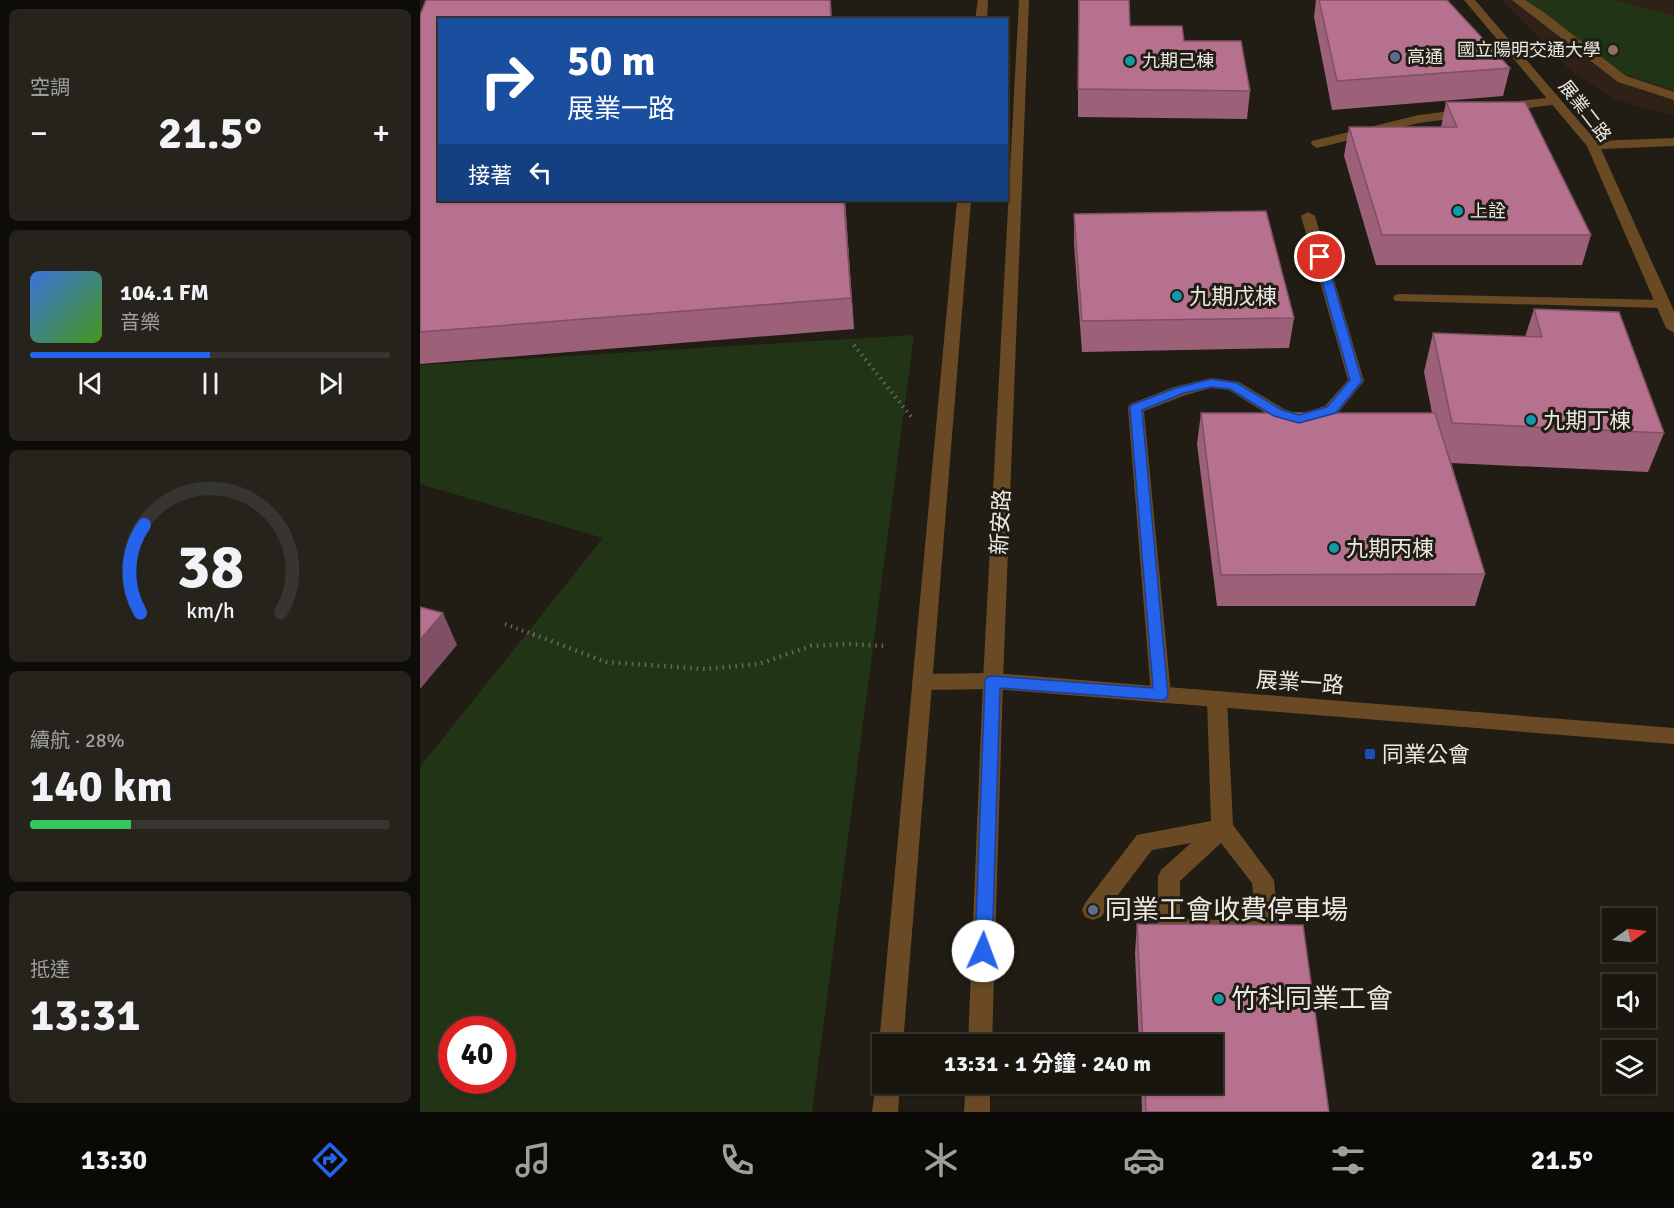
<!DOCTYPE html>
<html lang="zh-TW">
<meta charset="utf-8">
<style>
:root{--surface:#19160f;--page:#26231d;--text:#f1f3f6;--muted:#9f9f9e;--line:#37352f;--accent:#2563eb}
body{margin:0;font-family:Signika,"Noto Sans TC",sans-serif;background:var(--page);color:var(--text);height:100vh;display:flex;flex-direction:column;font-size:22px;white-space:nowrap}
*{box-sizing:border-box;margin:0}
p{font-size:20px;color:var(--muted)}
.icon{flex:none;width:33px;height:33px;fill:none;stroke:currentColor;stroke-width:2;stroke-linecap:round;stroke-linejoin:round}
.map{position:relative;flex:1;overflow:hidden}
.details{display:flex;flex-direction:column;gap:9px;padding:9px;background:#0e0c08;width:420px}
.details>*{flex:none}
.banner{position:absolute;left:18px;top:18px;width:570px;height:183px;border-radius:0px;box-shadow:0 2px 4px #0004,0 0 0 2px var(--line);background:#1a4fa0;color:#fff;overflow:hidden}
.needle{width:39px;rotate:76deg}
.controls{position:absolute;left:1182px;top:908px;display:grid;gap:12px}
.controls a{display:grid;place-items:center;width:54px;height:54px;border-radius:0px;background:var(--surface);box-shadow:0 2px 4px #0004,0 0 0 2px var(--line);font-size:30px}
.speed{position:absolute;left:18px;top:1016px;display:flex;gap:12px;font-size:30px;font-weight:700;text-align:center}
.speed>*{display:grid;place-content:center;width:78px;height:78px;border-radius:50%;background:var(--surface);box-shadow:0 2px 4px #0004,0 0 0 2px var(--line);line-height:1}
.speed .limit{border:9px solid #d22;background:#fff;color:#111}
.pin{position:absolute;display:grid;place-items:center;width:51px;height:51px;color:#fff;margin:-26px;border:3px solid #fff;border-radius:50%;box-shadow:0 2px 6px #0007}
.me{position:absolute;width:66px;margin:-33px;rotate:2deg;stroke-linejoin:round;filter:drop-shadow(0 0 4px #0008)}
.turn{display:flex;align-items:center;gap:21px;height:126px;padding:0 30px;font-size:27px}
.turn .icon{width:78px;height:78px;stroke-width:2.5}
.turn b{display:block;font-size:42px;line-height:51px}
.then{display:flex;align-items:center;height:57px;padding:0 30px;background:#0003;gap:12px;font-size:22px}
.big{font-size:45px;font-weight:700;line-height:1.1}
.details .card{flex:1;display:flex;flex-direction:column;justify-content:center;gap:9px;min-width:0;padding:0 21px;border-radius:9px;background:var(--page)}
.details .dial{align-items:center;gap:0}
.dial svg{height:156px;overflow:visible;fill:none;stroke:var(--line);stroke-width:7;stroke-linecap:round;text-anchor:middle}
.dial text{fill:var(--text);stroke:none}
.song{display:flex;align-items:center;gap:18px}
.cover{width:72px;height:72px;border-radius:9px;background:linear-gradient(135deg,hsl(220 70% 55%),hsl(100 70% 35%))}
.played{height:6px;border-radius:3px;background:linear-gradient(90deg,var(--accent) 50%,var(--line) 50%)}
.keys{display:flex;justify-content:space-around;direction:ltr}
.heat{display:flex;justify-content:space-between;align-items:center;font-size:33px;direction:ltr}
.charge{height:9px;border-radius:4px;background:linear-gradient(90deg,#34c759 28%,var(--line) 0)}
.trip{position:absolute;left:452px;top:1034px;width:351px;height:60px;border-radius:0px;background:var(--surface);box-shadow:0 2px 4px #0004,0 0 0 2px var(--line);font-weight:700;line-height:60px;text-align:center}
.dock{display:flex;height:96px;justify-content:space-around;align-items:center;background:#0a0906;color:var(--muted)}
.dock .icon{width:42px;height:42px}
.dock .current{color:var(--accent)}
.dock b{font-size:27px;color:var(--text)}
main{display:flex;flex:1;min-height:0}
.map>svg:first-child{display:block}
</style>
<main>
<section class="details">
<div class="card"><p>空調</p>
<div class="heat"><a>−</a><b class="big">21.5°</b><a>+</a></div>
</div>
<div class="card">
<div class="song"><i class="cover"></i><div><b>104.1 FM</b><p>音樂</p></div></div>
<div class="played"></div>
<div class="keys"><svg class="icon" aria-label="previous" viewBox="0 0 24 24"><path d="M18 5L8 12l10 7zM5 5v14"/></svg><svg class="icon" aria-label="pause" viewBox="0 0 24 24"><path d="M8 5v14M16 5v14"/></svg><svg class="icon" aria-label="next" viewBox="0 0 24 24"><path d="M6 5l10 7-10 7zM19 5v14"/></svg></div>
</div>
<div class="card dial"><svg viewBox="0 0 100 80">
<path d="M14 69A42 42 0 1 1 86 69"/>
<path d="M14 69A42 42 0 0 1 16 24" stroke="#2563eb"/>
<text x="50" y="56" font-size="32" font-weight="700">38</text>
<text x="50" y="72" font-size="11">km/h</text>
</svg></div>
<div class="card"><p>續航 · 28%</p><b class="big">140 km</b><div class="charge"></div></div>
<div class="card"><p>抵達</p><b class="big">13:31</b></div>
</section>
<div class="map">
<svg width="1254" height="1112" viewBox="0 0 1254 1112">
<rect width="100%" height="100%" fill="#211d14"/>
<path fill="#2f2115" d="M1081 0H1254V116L1197 100 1154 74Z"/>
<g fill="#213516" fill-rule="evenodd">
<path d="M1103 0H1196L1254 16V90L1202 73Z"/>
<path d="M494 335 392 1112H0V767L183 538 0 484V365ZM32 1029H82V1080H32Z"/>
</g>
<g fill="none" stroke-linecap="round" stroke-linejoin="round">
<g stroke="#6a665e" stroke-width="4" stroke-dasharray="1.5 4.5" stroke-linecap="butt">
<path d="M434 345 493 419"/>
<path d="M85 624 117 636"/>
</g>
<path stroke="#6a665e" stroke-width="4.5" stroke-dasharray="1.5 5" stroke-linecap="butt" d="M113 634 186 662 285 669 339 664 391 646 427 644 467 646"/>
<g fill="#6a4a25" fill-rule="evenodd">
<path d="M1092 0H1105L1125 13 1206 76 1254 92V100L1198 82Z"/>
<path d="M1135 97 1141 101 1139 104 1083 111 1077 107 1083 103Z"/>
<path d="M1047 109 1051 110 1053 113 1051 116 999 123 897 148 891 144 892 141 999 115Z"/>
<path d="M888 212 895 216 944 381 917 414 879 424 852 417 809 390 791 388 766 395 724 411 751 695 748 700 741 703 734 700 731 695 708 408 710 404 754 387 791 378 819 382 864 409 879 414 905 406 928 380 881 216Z"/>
<path d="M980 294 1243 300 1250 304 1243 308 975 301 973 298 975 295Z"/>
<path d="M797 692 804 695 807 700 813 825 854 880 859 932 856 939 848 942 748 939 740 936 737 929 738 877 741 870 771 843 732 850 681 917 673 920 665 917 662 910 665 903 717 835 791 821 787 700 790 695ZM801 843 832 883 836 921 760 919V881Z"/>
</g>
<g fill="#6a4a25" fill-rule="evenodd">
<path d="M1044 0H1055L1176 141 1254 138V146L1181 149 1254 311V333L1246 328 1167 146Z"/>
<path d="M573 673 1254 728V744L573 689 502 690 495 687 492 682 495 677 502 674Z"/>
</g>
<g fill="#6a4a25" fill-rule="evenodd">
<path d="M558 0H568L567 20H555Z"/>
<path d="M599 0H609L583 681 572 1044H548L563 681Z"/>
<path d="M537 200H551L483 1044H462V1051L459 1044Z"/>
<path d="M462 1073V1083H480L478 1112H452L456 1083Z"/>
<path d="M546 1083H570V1112H544Z"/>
</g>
</g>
<g fill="#9c6179">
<path d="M658 0 710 26 764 41 830 91 827 119 658 117Z"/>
<path d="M896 0H1027L1090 68 1083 96 912 110 894 17Z"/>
<path d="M0 15 425 200 434 329 0 364Z"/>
<path d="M1026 102 1171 235 1162 265H956L924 156 929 127H1021Z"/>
<path d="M654 214 874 318 869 348 662 352 654 244Z"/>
<path d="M1114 309 1244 433 1228 472 1031 463 1065 574 1055 606H797L777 444 781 413H1012L1004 372 1013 333 1105 337Z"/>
<path d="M717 924 909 1112H722L721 1083H792V1044H719L715 953Z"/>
</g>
<g fill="#7f4f63">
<path d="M410 0H411L412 20H411Z"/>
<path d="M424 200H425L434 329 431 298Z"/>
<path d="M23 613 37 645 0 689V640Z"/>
</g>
<g fill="#b5718d" stroke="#7f4f63" stroke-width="1.5">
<path d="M6 0H410L411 20H20V200H424L431 298 0 332V15Z"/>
<path d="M659 0H709L710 26H762L764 41H821L830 91 658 89Z"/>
<path d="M899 0H1027L1090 68 917 81Z"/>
<path d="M1026 102H1105L1171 235H962L929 127H1037Z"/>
<path d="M846 211 874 318 662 321 654 214Z"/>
<path d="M1114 309 1199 312 1244 433 1032 423 1013 333 1122 337Z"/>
<path d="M781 413H1015L1065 574 801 575Z"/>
<path d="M0 607 23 613 0 640Z"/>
<path d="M717 924 883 925 909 1112H726L725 1083H792V1044H723Z"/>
</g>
<path fill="#2563eb" stroke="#184099" stroke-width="1.5" d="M900 254 906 257 942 381 916 413 879 423 854 416 810 389 791 387 764 393 722 410 748 695 746 699 741 700 580 688 572 951 569 956 563 958 557 956 555 951 565 681 567 677 573 676 733 688 710 408 711 405 756 388 791 379 817 383 862 410 879 415 907 407 930 380 895 257Z"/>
<circle fill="#8d6e63" stroke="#211d14" stroke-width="2" cx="1193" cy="50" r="6"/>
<g fill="#5c6f8a" stroke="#211d14" stroke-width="2">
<circle cx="975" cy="57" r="6"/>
<circle cx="673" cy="910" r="6"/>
</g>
<g fill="#0f9aa8" stroke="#211d14" stroke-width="2">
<circle cx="710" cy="61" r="6"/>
<circle cx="1038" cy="211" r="6"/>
<circle cx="757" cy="296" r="6"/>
<circle cx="1111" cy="420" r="6"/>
<circle cx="914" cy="548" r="6"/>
<circle cx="799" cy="999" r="6"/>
</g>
<rect fill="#1a4fb4" stroke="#211d14" stroke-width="2" x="944" y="748" width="12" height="12" rx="3"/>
<g text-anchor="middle" stroke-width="6" stroke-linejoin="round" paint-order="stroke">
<g font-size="18" fill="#ebe8e2" stroke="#211d14" text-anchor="start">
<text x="1181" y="56" text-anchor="end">國立陽明交通大學</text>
<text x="987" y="63">高通</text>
<text x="722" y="67">九期己棟</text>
<text x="1050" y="217">上詮</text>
</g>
<g font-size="18" fill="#ebe8e2" stroke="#211d14">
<text transform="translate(1165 111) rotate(52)" y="6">展業二路</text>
</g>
<g font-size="22" fill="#ebe8e2" stroke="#211d14" text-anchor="start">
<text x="769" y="304">九期戊棟</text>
<text x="1123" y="428">九期丁棟</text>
<text x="926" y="556">九期丙棟</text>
<text x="962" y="762">同業公會</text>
</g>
<g font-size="22" fill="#ebe8e2" stroke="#211d14">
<text transform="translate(580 522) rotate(-87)" y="8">新安路</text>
<text transform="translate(880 682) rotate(4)" y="8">展業一路</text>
</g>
<g font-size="27" fill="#ebe8e2" stroke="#211d14" text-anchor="start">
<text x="685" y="919">同業工會收費停車場</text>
<text x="811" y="1008">竹科同業工會</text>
</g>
</g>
</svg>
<div class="controls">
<a><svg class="needle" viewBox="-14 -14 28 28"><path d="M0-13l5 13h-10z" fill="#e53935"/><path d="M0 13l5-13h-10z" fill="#9f9f9e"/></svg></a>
<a><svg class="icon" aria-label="sound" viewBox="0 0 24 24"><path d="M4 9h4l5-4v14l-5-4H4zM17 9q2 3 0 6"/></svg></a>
<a><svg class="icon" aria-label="layers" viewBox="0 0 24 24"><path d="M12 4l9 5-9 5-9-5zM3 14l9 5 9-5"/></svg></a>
</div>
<div class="speed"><div class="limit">40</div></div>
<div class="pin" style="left:900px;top:257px;background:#d93025"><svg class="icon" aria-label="arrive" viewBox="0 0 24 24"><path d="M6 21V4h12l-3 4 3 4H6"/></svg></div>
<svg class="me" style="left:563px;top:951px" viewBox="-20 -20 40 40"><circle r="19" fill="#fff"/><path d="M0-13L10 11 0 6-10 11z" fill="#2563eb"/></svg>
<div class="trip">13:31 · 1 分鐘 · 240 m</div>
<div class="banner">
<div class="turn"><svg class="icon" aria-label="right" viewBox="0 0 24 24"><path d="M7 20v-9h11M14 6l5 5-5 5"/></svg><div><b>50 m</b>展業一路</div></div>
<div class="then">接著<svg class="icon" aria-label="left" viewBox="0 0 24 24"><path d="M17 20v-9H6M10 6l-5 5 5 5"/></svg></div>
</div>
</div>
</main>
<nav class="dock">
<b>13:30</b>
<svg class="icon current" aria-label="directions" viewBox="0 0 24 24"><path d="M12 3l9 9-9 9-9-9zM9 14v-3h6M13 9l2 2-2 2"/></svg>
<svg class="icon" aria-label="music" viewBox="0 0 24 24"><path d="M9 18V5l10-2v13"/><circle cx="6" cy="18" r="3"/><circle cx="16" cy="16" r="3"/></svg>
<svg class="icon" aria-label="phone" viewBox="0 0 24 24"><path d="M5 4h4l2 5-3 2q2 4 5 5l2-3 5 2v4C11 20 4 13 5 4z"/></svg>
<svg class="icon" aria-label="climate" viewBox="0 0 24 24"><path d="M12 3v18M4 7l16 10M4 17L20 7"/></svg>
<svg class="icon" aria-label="car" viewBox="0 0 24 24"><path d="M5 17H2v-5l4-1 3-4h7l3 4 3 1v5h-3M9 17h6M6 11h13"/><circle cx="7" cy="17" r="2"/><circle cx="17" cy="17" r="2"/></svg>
<svg class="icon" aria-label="filters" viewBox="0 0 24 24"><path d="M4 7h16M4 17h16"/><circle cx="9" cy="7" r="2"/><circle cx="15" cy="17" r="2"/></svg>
<b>21.5°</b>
</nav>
